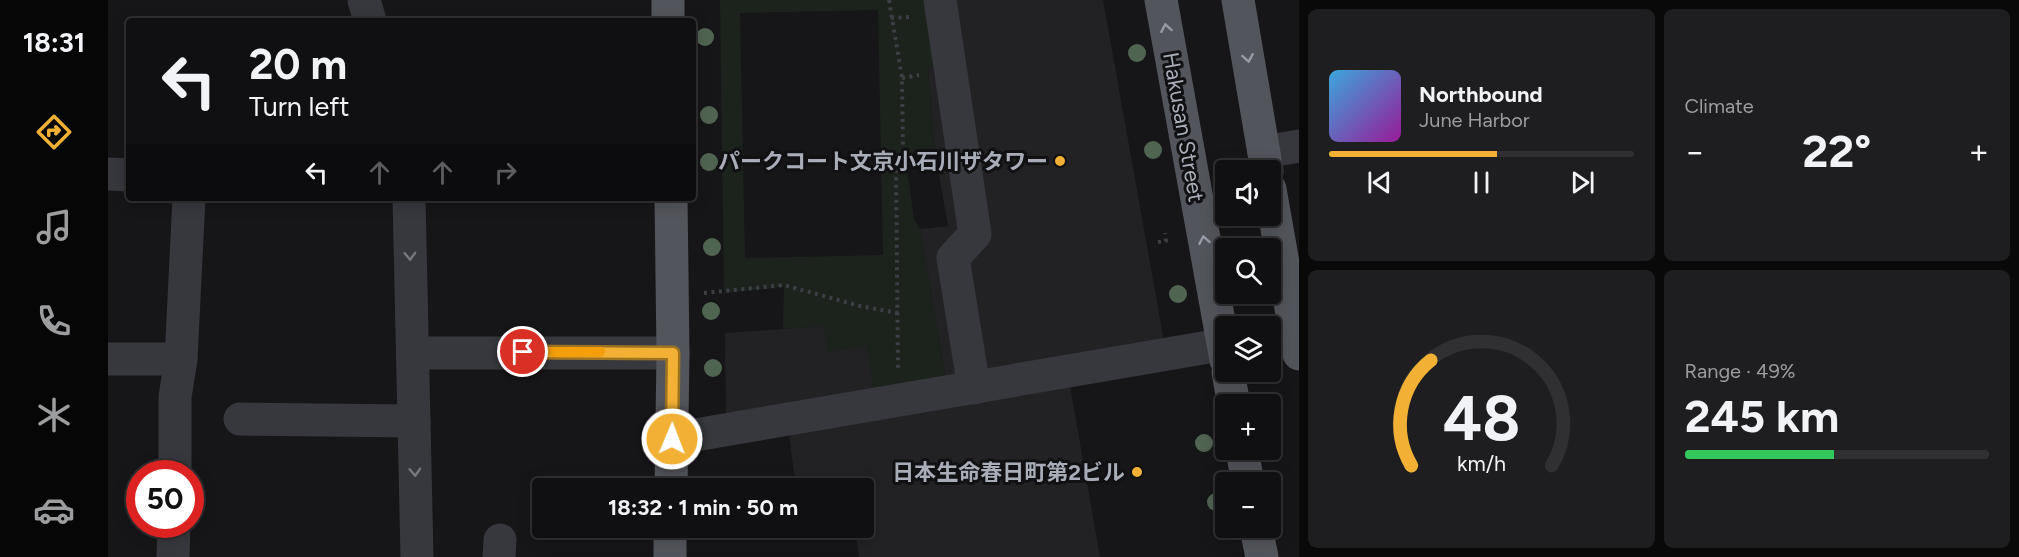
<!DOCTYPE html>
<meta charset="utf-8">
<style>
:root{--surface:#101012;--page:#1e1e20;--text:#f1f3f6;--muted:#9c9d9f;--line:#303032;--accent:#f2b134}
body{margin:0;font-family:Figtree,"Noto Sans JP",sans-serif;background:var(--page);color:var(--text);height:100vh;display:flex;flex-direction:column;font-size:22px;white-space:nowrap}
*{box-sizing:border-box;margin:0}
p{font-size:20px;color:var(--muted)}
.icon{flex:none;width:33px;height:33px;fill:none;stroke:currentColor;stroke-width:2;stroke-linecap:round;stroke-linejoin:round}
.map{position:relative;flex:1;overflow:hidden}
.sheet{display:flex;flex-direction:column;gap:9px;padding:9px;background:#09090a;width:720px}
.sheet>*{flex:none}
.guide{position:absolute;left:18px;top:18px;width:570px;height:183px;border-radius:6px;box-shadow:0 3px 15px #0003,0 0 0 2px var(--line);background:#101012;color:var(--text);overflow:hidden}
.buttons{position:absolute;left:1107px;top:160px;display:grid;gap:12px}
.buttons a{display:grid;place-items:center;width:66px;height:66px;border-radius:6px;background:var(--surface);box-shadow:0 3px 15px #0003,0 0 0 2px var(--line);font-size:30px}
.speed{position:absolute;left:18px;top:460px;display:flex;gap:12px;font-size:30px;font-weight:700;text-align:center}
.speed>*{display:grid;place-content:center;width:78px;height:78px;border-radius:50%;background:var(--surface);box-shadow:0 3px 15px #0003,0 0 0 2px var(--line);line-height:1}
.speed .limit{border:9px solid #d22;background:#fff;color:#111}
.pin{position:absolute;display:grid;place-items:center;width:51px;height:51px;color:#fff;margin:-26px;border:3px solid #fff;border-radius:50%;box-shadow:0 2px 6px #0007}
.me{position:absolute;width:66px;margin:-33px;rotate:1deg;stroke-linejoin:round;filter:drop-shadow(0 0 4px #0008)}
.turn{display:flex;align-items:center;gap:21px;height:126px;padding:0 24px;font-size:27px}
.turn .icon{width:78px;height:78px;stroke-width:2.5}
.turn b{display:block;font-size:42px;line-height:51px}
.lanes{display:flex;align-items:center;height:57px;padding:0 24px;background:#0003;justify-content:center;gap:30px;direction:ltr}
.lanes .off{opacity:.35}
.big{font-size:45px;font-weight:700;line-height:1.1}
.sheet .widget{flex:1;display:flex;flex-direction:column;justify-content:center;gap:9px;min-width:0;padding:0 21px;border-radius:9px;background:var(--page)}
.sheet .dial{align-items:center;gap:0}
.dial svg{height:156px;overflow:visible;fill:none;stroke:var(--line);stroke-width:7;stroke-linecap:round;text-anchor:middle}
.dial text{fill:var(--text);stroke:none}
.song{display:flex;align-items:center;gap:18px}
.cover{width:72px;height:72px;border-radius:9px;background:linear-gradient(135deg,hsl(200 70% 55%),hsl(300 70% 35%))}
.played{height:6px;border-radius:3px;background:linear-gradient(90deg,var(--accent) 55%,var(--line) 55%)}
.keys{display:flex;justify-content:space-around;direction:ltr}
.heat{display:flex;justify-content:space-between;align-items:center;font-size:33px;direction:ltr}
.charge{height:9px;border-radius:4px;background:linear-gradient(90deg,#34c759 49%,var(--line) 0)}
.sheet .tiles{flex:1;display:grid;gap:9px;grid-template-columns:repeat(2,1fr)}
.trip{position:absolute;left:424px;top:478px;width:342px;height:60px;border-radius:6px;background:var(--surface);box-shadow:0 3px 15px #0003,0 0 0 2px var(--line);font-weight:700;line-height:60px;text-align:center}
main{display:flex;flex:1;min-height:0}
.tab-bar{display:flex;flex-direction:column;width:108px;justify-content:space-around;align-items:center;background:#060607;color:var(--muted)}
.tab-bar .icon{width:42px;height:42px}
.tab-bar .current{color:var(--accent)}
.tab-bar b{font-size:27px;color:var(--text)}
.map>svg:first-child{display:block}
</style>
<main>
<nav class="tab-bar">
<b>18:31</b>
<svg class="icon current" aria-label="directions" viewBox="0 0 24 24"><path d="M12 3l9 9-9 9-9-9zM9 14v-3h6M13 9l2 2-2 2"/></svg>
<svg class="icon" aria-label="music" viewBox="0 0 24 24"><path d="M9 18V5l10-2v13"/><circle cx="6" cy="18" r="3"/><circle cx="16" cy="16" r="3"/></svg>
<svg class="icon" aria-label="phone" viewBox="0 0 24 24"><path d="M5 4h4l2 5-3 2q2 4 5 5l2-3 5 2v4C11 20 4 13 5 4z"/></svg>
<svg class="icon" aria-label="climate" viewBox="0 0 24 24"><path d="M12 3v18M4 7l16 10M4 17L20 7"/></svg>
<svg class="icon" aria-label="car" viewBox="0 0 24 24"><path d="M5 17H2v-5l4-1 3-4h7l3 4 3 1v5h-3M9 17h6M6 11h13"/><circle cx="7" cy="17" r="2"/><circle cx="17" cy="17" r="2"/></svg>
</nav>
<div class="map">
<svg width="1191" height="557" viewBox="0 0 1191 557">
<rect width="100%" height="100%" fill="#161618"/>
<g fill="#222225">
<path d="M830 0H995L1056 341 838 379 812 229 840 226 827 153 820 68 838 65Z"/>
<path d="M716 326 759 345 766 392 618 417 617 333Z"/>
<path d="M962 386 992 557H751L747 528H756V489H741L739 481 688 488 681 434Z"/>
</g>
<path fill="#1c231d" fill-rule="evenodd" d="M612 0H830L838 65 820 68 827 153 798 161 806 219 812 229 838 379 766 392 759 346 720 352 716 326 675 329 676 287 616 293ZM770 10 775 255 637 258 632 13Z"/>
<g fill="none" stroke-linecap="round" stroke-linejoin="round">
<g stroke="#3d3f44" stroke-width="4" stroke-dasharray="3 4.5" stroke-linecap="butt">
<path d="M781 0 794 78 795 152 788 166 790 369"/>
<path d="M783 18 803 17"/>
<path d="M794 78 811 75"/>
<path d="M1050 242 1058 241 1057 233"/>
<path d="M596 293 676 285 752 306 790 313"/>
</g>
<g stroke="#37383d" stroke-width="33">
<path d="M256 0 262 21"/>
<path d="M832 0 867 234 845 258 866 388"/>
<path d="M1156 152 1191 146"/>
<path d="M0 174 21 175"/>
<path d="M301 198 309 557"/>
<path d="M1162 339 1191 335"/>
<path d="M306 353H565"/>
<path d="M0 359H73"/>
<path d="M132 419 306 421"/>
<path d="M564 439 1118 344"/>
<path d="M67 474V397L73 359 81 198"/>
<path d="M65 557 66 525"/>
<path d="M391 557 392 540"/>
</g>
<g stroke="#53555c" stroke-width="33">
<path d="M560 0V21"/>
<path d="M1053 0 1118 360"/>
<path d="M1130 0 1159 171"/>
<path d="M1162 189 1191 354"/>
<path d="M563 198 565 353 563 489"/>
<path d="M1120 372 1126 405"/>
<path d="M1134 450 1140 483"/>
<path d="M1148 528 1154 557"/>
<path d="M562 557V528"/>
</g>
</g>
<g fill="#506452">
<circle cx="597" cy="37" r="9"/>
<circle cx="1029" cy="53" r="9"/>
<circle cx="601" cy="115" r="9"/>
<circle cx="1045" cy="150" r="9"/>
<circle cx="601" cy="162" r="9"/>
<circle cx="604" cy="247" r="9"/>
<circle cx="1070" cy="294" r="9"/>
<circle cx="603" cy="311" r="9"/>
<circle cx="605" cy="368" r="9"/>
<circle cx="1096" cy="443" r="9"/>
<circle cx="1108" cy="502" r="9"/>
</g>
<defs><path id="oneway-chevron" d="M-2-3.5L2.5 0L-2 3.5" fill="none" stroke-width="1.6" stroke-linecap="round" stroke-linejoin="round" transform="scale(1.5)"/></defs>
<g stroke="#979ba6">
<use href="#oneway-chevron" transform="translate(1058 28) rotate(-100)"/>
<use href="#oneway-chevron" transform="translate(1140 58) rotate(80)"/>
<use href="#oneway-chevron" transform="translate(1096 240) rotate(-100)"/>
</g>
<g stroke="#757881">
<use href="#oneway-chevron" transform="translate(302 256) rotate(88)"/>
<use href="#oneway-chevron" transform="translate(307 472) rotate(88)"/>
</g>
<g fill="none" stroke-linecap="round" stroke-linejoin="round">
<g stroke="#9d7322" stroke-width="15">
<path id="route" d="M415 352 565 353 564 439"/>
</g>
<use href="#route" stroke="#f2b134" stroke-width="10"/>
<path stroke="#f59e0b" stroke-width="10" d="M445 352H492"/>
</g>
<g fill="#f2b134" stroke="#111113" stroke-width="2">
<circle cx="952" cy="161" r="6"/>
<circle cx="1029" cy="472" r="6"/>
</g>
<g text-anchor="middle" stroke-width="6" stroke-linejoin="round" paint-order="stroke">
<g font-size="22" fill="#a8adb8" stroke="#111113">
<text transform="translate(1076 127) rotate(80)" y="8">Hakusan Street</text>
</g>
<g font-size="22" font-weight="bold" fill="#a8adb8" stroke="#111113" text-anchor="end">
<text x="940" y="169">パークコート文京小石川ザタワー</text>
<text x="1017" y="480">日本生命春日町第2ビル</text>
</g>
</g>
</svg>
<div class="buttons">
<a><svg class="icon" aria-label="sound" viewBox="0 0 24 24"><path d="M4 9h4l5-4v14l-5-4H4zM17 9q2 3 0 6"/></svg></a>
<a><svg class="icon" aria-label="search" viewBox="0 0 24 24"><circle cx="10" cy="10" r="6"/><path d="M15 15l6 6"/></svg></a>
<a><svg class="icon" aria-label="layers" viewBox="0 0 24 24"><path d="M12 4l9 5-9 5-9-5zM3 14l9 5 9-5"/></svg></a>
<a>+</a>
<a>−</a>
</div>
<div class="speed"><div class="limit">50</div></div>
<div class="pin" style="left:415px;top:352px;background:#d93025"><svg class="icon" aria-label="arrive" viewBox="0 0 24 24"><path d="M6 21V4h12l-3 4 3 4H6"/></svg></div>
<svg class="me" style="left:564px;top:439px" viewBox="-20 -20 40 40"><circle r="17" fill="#f2b134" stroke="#fff" stroke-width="3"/><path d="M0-11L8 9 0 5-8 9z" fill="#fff"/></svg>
<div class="trip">18:32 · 1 min · 50 m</div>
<div class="guide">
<div class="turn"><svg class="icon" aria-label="left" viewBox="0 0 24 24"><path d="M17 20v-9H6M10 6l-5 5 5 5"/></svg><div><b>20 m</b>Turn left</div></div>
<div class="lanes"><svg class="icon" aria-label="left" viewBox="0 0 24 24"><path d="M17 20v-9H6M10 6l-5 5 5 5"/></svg><svg class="icon off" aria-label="ahead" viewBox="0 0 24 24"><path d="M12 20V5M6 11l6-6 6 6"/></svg><svg class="icon off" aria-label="ahead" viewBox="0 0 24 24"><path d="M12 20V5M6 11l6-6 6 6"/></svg><svg class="icon off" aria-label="right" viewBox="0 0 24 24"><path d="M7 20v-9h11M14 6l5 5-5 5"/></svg></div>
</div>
</div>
<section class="sheet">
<div class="tiles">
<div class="widget">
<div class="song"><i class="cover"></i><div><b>Northbound</b><p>June Harbor</p></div></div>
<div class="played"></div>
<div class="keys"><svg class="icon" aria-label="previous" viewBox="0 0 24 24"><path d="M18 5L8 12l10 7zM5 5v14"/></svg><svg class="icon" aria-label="pause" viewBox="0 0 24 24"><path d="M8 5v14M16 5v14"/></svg><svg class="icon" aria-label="next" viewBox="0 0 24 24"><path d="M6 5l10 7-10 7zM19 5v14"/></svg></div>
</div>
<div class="widget"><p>Climate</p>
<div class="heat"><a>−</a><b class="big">22°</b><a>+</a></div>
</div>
<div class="widget dial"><svg viewBox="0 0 100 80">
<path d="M14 69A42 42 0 1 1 86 69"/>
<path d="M14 69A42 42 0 0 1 24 15" stroke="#f2b134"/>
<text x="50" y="56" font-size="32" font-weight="700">48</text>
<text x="50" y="72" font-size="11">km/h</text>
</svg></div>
<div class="widget"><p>Range · 49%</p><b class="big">245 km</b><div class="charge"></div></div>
</div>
</section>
</main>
